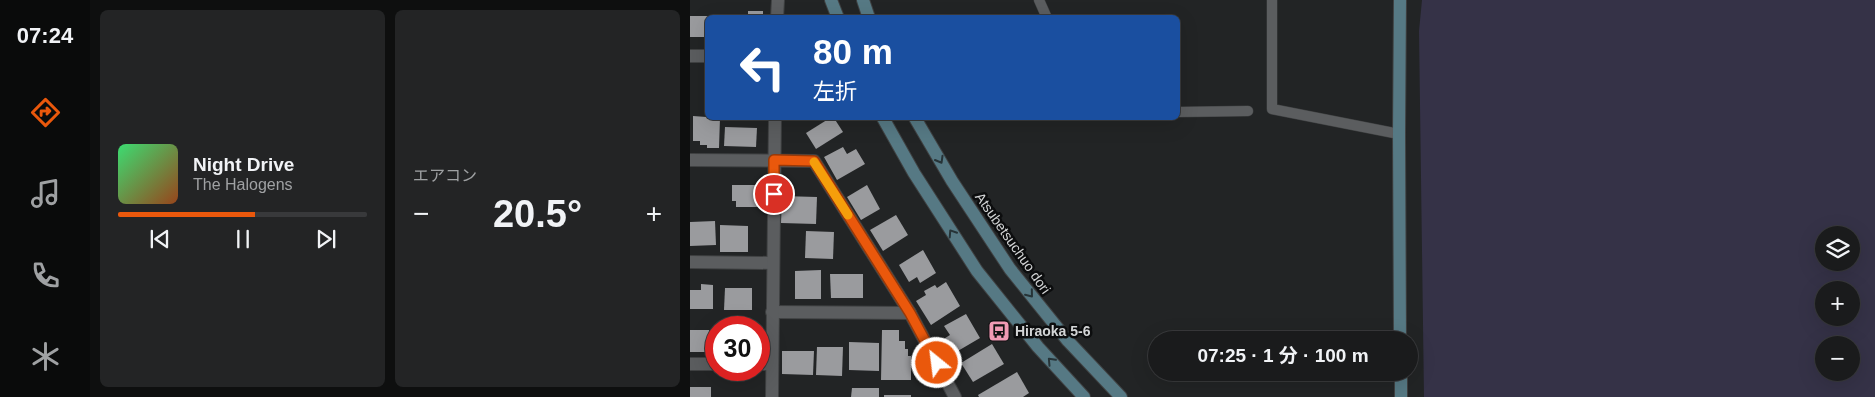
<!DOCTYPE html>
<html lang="ja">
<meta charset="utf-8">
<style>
:root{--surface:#1a1b1c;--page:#232425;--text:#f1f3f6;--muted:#9fa1a3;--line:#38393b;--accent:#ea580c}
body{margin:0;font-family:Helvetica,"Noto Sans JP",sans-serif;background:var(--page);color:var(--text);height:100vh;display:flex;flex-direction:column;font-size:19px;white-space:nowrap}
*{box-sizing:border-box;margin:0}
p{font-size:16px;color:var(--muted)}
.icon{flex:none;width:28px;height:28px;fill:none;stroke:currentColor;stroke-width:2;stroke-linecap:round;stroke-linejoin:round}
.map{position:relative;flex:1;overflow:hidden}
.drawer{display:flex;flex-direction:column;gap:10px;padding:10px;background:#0e0f0f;width:600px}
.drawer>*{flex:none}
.hud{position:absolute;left:15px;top:15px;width:475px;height:105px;border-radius:8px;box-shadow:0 5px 20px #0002,0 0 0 1px var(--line);background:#1a4fa0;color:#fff;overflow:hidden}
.controls{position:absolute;left:1125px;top:226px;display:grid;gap:10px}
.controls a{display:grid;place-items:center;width:45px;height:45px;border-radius:50%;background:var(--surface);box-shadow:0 5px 20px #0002,0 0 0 1px var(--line);font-size:25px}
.speed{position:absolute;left:15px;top:316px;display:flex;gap:10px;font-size:25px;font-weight:700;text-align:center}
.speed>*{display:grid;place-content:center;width:65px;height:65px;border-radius:50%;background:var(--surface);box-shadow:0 5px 20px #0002,0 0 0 1px var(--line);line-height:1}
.speed .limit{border:8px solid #d22;background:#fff;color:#111}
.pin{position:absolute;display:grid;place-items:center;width:42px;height:42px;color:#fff;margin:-21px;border:2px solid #fff;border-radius:50%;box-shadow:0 1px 5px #0007}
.me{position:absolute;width:55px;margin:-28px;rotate:331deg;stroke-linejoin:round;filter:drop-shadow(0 0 4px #0008)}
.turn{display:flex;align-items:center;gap:18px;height:105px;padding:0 25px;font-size:22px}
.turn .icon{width:65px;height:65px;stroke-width:2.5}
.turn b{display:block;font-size:35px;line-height:42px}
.big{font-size:38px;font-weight:700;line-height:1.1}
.drawer .card{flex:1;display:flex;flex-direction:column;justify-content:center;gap:8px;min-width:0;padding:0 18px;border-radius:8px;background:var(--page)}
.song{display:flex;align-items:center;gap:15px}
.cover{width:60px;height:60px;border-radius:8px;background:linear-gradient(135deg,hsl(140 70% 55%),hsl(20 70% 35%))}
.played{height:5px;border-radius:2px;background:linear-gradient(90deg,var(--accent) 55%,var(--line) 55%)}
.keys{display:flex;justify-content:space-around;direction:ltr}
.heat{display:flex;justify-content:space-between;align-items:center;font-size:28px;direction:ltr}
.drawer .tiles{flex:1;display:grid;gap:10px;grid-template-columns:repeat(2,1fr)}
.trip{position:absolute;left:458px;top:331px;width:270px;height:50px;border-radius:25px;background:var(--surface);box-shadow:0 5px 20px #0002,0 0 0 1px var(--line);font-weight:700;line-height:50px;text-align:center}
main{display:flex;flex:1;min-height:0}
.menu{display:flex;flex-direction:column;width:90px;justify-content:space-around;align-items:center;background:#0a0b0b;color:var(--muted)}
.menu .icon{width:35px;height:35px}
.menu .active{color:var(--accent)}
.menu b{font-size:22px;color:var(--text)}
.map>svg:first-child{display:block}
</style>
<main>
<nav class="menu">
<b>07:24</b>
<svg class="icon active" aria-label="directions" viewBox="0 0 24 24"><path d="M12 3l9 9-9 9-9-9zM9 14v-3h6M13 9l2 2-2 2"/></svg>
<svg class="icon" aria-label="music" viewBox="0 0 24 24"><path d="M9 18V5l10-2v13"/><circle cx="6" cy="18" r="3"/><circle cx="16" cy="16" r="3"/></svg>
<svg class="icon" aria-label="phone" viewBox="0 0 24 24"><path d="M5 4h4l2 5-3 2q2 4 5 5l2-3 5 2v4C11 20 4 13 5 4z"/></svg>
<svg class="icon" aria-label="climate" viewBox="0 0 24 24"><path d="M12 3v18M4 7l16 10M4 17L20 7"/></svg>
</nav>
<section class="drawer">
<div class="tiles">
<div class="card">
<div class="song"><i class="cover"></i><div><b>Night Drive</b><p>The Halogens</p></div></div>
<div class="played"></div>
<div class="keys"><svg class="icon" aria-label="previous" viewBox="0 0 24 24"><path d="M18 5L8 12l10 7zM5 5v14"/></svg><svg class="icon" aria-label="pause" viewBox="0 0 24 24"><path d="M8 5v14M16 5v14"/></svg><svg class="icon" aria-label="next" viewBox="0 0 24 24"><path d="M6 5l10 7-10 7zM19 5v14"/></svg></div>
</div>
<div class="card"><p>エアコン</p>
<div class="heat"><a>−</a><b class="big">20.5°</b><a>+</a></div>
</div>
</div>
</section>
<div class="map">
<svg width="1185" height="397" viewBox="0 0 1185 397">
<rect width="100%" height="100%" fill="#222425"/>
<path fill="#353247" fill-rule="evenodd" d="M732 0H1185V397H734L729 31ZM1134 235H1161V262H1134ZM1134 290H1161V318H1134ZM1134 345H1161V372H1134Z"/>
<g fill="#9a9b9e">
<rect x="58" y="11" width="15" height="7"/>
<rect x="0" y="16" width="18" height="21"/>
<path d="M3 116 30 118 29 148H17V145H10V141H3Z"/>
<path d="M140 118H144L153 132 126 149 116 133Z"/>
<path d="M35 127 67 128 66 147 34 146Z"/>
<path d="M153 147 157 154 166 149 175 164 147 180 134 157Z"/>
<path d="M42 185H66L67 207H46V201H42Z"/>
<path d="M177 185 190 209 171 220 157 197Z"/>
<path d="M92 196 127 197 126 224 91 223Z"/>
<path d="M206 215 218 235 193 251 180 230Z"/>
<path d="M25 221 26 245 0 246V222Z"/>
<path d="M30 225 58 226V252H30Z"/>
<path d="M116 231 144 232 143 259 115 258Z"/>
<path d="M233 250 246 273 230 283 227 277 219 282 209 265Z"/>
<path d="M131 270V299H105V271Z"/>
<path d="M140 274H173V298H141Z"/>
<path d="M256 282 270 306 241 325 226 301 236 295 234 291 245 285 247 288Z"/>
<path d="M11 284 23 285V309H0V290H11Z"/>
<path d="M35 288H62V310H34Z"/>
<path d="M276 314 290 338 261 355 252 340 260 335 254 326Z"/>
<rect x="36" y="324" width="29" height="4"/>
<rect x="0" y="330" width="19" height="22"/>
<path d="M192 330H209V341H215V349H218V356H221V380H191Z"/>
<path d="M159 342 189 343V371L159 370Z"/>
<path d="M302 344 314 364 283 382 271 363Z"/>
<path d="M127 347H153L152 376 126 375Z"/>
<path d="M92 351H124L123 375 92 374Z"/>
<path d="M327 372 339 393 333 397H289L288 395Z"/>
<rect x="0" y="387" width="21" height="10"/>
<path d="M162 388H189V397H161Z"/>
<rect x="194" y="395" width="27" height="2"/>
</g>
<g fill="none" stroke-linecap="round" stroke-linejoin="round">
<g stroke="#3f4142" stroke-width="11">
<g id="lane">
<path d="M349 0 357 18"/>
<path d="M582 0V109L709 134"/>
<path d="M488 112 558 111"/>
</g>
</g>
<g stroke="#3f4142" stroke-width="14">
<g id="street">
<path d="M87 18 88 0"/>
<path d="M0 56H18"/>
<path d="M0 160 124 161 220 313 265 397"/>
<path d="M0 262 83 263"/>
<path d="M82 312 220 313"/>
<path d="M0 364H26"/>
<path d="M69 364H82"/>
<path d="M82 397 85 118"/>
</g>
</g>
<g stroke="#3f4142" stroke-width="14">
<g id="secondary">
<path d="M141 0 148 18"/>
<path d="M173 0 179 18"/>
<path d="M193 118 224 173 287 271 348 347 394 397"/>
<path d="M225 118 262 181 320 269 378 341 431 397"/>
<path d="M710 340 709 134 710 0"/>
<path d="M711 372V397"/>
</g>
</g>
<use href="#lane" stroke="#5b5d5f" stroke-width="10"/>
<use href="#street" stroke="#5b5d5f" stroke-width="12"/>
<use href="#secondary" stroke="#567984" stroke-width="12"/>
</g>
<defs><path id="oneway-chevron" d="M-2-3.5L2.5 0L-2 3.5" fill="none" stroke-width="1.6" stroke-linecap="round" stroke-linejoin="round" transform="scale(1.25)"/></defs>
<g stroke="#263337">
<use href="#oneway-chevron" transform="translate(250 160) rotate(60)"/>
<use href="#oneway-chevron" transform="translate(262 233) rotate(-123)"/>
<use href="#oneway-chevron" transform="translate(340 294) rotate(51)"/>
<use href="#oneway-chevron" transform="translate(361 361) rotate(-133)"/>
</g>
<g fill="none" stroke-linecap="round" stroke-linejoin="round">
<g stroke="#983908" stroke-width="12">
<path id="route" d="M84 194V160L124 161 220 313 247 363"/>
</g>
<use href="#route" stroke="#ea580c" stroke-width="9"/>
<path stroke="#f59e0b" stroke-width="9" d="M124 162 158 215"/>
</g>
<defs>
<g id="bus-square" transform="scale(1.125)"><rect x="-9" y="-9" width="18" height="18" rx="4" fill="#f19ab4" stroke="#0c0d0e"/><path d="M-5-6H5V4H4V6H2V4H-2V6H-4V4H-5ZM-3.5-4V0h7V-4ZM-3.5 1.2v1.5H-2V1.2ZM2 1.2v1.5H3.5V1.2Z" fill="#111"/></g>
</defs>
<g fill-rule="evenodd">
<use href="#bus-square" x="309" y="331"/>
</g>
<g text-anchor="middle" stroke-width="5" stroke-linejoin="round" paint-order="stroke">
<g font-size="14" fill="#d3d5d6" stroke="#0c0d0e">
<text transform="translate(323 243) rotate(55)" y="5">Atsubetsuchuo dori</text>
</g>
<g font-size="14" font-weight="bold" fill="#d3d5d6" stroke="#0c0d0e" text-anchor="start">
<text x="325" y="336">Hiraoka 5-6</text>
</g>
</g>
</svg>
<div class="controls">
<a><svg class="icon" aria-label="layers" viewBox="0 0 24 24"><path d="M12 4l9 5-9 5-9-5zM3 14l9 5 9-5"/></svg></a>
<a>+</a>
<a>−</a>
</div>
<div class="speed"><div class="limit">30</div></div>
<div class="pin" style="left:84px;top:194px;background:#d93025"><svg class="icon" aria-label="arrive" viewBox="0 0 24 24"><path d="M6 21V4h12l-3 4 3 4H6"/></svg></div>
<svg class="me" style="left:247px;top:363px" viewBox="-20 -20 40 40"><circle r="17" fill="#ea580c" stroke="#fff" stroke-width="3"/><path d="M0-11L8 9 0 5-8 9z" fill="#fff"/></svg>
<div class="trip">07:25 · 1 分 · 100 m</div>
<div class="hud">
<div class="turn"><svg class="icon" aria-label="left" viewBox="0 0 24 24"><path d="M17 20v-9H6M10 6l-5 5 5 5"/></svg><div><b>80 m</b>左折</div></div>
</div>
</div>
</main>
